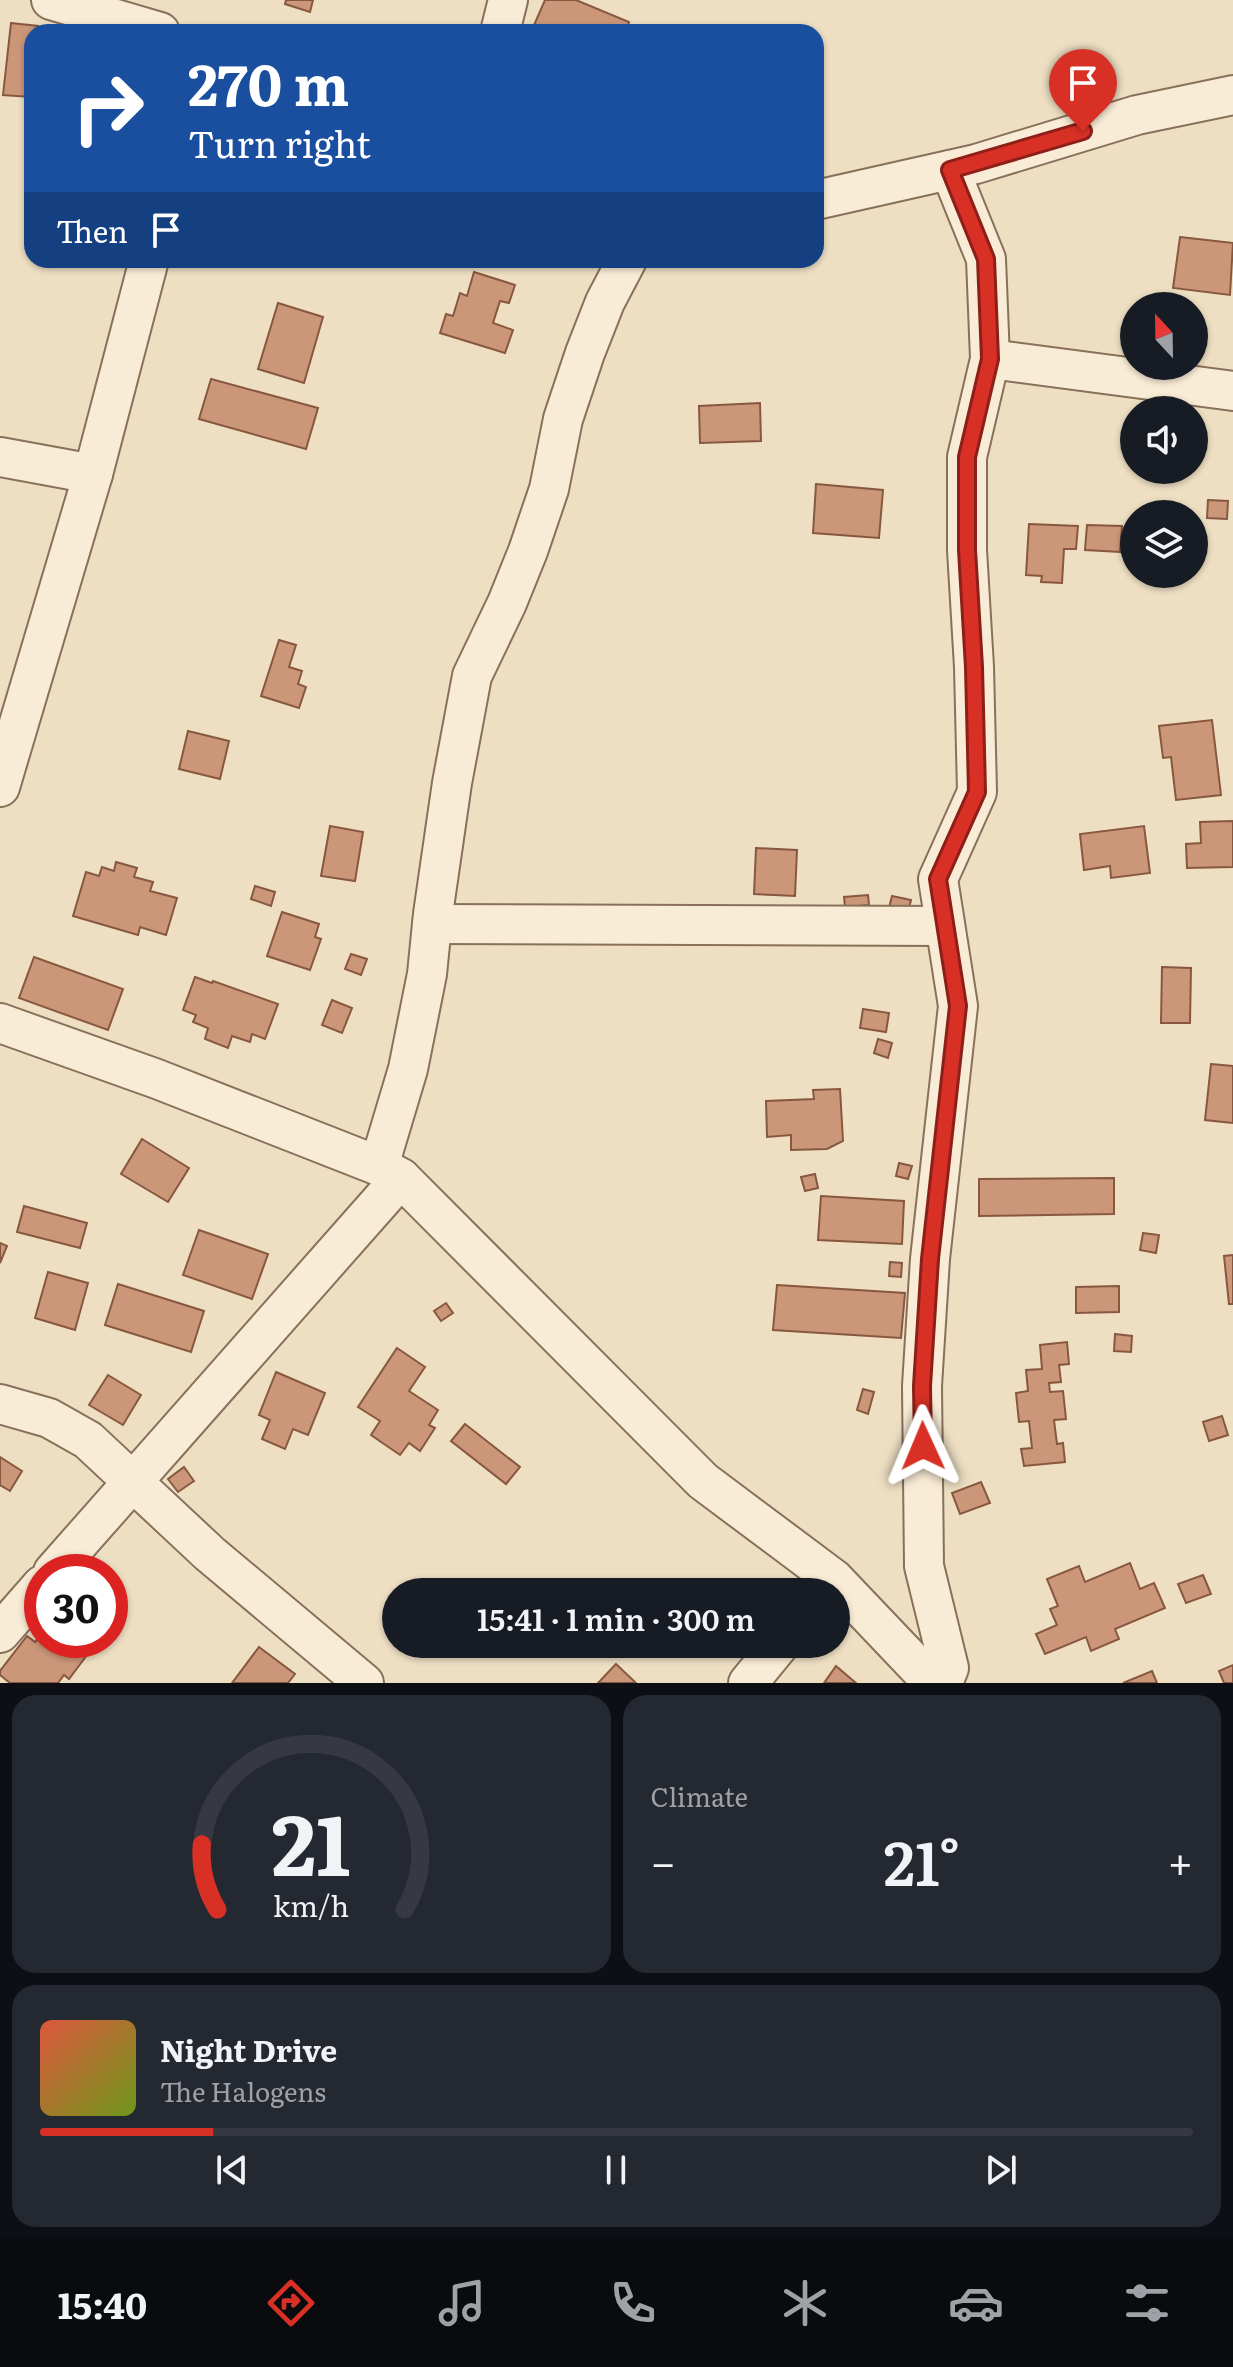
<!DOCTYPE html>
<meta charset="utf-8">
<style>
:root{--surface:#171b24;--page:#242831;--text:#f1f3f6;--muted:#9ea1a6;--line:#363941;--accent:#d93025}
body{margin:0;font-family:Literata,serif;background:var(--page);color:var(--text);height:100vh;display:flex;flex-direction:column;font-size:30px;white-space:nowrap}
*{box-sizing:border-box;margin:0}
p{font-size:26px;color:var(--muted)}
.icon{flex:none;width:44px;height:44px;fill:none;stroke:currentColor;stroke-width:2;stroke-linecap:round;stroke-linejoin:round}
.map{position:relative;height:1683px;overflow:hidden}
.drawer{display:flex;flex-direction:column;gap:12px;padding:12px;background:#0d0f14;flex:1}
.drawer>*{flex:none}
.hud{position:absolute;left:24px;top:24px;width:800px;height:244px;border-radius:24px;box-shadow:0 2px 6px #0004;background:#1a4fa0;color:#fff;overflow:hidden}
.needle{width:52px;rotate:338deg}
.tools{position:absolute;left:1120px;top:292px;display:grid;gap:16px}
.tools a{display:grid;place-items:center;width:88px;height:88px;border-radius:50%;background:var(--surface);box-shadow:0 2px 6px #0004;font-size:40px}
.speed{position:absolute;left:24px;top:1554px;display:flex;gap:16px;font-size:40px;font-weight:700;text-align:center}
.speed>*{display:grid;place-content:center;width:104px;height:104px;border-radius:50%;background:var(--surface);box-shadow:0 2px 6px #0004;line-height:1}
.speed .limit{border:12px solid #d22;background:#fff;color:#111}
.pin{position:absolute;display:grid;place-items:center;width:68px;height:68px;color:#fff;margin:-82px -34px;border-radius:50% 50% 50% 0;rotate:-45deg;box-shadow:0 0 8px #0007}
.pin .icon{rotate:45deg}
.me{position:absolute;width:88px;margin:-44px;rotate:359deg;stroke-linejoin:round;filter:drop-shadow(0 0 6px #0008)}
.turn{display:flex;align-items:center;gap:28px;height:168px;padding:0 32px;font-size:36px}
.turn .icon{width:104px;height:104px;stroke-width:2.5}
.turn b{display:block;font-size:56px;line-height:68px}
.then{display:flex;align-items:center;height:76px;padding:0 32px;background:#0003;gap:16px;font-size:30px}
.big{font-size:60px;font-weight:600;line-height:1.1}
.drawer .card{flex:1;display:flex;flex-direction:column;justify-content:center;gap:12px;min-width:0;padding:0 28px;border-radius:24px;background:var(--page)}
.drawer .dial{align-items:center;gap:0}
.dial svg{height:208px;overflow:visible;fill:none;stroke:var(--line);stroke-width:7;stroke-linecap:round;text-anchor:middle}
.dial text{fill:var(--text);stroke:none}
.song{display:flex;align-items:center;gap:24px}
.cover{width:96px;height:96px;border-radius:12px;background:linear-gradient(135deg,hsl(10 70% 55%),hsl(80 70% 35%))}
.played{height:8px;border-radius:4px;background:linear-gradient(90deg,var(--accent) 15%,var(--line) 15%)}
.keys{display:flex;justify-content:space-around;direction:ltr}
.heat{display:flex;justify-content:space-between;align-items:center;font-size:44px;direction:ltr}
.drawer .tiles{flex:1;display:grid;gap:12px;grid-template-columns:1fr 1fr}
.card:last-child{grid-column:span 2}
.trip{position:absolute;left:382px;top:1578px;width:468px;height:80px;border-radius:40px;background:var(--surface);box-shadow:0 2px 6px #0004;font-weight:600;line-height:80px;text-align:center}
.tabs{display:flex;height:128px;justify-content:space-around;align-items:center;background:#090b0e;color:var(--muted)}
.tabs .icon{width:56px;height:56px}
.tabs .selected{color:var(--accent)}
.tabs b{font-size:36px;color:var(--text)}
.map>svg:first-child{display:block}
</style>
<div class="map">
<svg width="1233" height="1683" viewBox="0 0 1233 1683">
<rect width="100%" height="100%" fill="#eedfc3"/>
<g fill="#cc9779" stroke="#87583f" stroke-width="2">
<path d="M286 0H313L310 12 285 4Z"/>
<path d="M545 0H576L629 22 625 32H531Z"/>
<path d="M11 23 38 26 37 32H32L30 97 3 95Z"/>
<path d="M1180 237 1233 243 1230 295 1173 288Z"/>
<path d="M474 272 515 285 509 303 500 301 493 323 513 330 505 353 440 333 446 314 453 316 460 293 467 296Z"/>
<path d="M278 303 323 317 304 383 258 369Z"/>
<path d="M211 379 318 408 306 449 199 419Z"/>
<path d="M760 403 761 441 700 443 699 406Z"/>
<path d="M816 484 883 490 879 538 813 533Z"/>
<path d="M1208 500 1228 501 1227 519 1207 518Z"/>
<path d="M1029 524 1078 526 1076 549H1064L1062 583 1041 582 1042 576 1026 575Z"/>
<path d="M1087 525 1122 526 1120 552 1085 550Z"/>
<path d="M279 640 296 645 289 667 302 671 298 684 306 687 299 708 261 696Z"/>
<path d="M1212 720 1221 795 1176 800 1171 757 1163 758 1159 726Z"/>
<path d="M188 731 229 741 220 779 179 769Z"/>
<path d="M1233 821V867L1187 868 1186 844 1201 843 1200 822Z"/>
<path d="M330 826 363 832 355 881 321 876Z"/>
<path d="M1144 826 1150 873 1111 878 1110 866 1084 870 1080 834Z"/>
<path d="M756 848 797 850 795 896 754 894Z"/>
<path d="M116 862 137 868 134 877 153 882 150 891 177 898 166 935 140 927 138 935 73 916 86 872 99 876 102 867 114 871Z"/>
<path d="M255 886 275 892 271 906 251 899Z"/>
<path d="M868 895 869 905 845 907 844 897Z"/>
<path d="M892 896 911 900 908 912 889 908Z"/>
<path d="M282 912 319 924 315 937 321 939 310 970 267 956Z"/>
<path d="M351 954 367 959 361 975 345 969Z"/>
<path d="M34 957 123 989 108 1030 19 998Z"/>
<path d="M1162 967 1191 968 1190 1023H1161Z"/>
<path d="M195 977 212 983 213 981 278 1004 265 1039 252 1034 250 1042 232 1036 228 1048 205 1039 208 1028 193 1022 196 1015 183 1010Z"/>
<path d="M332 1000 352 1008 342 1033 322 1025Z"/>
<path d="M863 1009 889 1013 886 1032 860 1028Z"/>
<path d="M878 1039 892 1043 888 1058 874 1053Z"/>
<path d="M1211 1064 1233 1066V1123L1205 1120Z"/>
<path d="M840 1089 843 1141 827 1149 791 1150V1135L767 1137 766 1101 814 1099 813 1090Z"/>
<path d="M142 1139 189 1168 168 1202 121 1174Z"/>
<path d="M899 1163 912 1166 908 1179 896 1176Z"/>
<path d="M815 1174 818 1188 805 1191 801 1177Z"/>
<path d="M1114 1178V1214L979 1216V1179Z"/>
<path d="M821 1196 904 1201 902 1244 818 1240Z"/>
<path d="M24 1206 87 1223 80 1248 17 1232Z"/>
<path d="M199 1230 268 1254 252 1299 183 1275Z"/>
<path d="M1143 1233 1159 1235 1156 1253 1140 1250Z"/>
<path d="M0 1243 7 1246 0 1263Z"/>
<path d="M1233 1255V1304H1229L1224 1256Z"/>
<path d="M890 1262 902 1263 901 1277 889 1276Z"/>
<path d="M48 1272 88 1283 75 1330 35 1318Z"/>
<path d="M118 1284 204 1311 191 1352 105 1325Z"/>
<path d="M777 1285 905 1293 901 1338 773 1330Z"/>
<path d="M1119 1286V1312L1076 1313V1287Z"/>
<path d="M446 1303 453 1313 441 1321 434 1311Z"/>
<path d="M1115 1334 1132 1336 1131 1352 1114 1351Z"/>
<path d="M1067 1342 1069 1364 1059 1365 1061 1382 1049 1383 1050 1392 1063 1391 1066 1419 1054 1420 1057 1444 1063 1443 1065 1462 1024 1466 1021 1449 1032 1448 1029 1421 1019 1422 1016 1393 1028 1391 1026 1370 1042 1369 1040 1345Z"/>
<path d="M397 1348 425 1367 409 1391 438 1410 429 1425 435 1428 420 1451 409 1443 400 1455 371 1435 380 1421 358 1407Z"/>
<path d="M276 1372 325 1393 308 1435 293 1429 285 1449 262 1439 270 1420 259 1415Z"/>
<path d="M108 1375 141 1395 123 1425 89 1405Z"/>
<path d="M863 1389 874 1392 868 1414 857 1410Z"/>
<path d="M1222 1416 1228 1435 1209 1441 1203 1422Z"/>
<path d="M465 1424 520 1467 506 1484 451 1441Z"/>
<path d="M0 1457 22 1471 10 1491 0 1485Z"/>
<path d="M184 1467 194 1481 178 1492 168 1479Z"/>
<path d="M981 1482 990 1503 960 1514 952 1493Z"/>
<path d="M1130 1563 1140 1589 1154 1583 1165 1608 1115 1629 1119 1639 1091 1651 1086 1637 1045 1654 1036 1634 1057 1625 1050 1609 1058 1606 1047 1579 1079 1566 1085 1582Z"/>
<path d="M1203 1575 1211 1594 1186 1603 1178 1584Z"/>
<path d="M42 1633V1640H86L89 1642 82 1651 87 1655 69 1679 64 1675 58 1683H10L0 1675V1671L27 1636 35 1642Z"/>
<path d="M259 1647 295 1674 288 1683H232Z"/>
<path d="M616 1664 636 1683H598Z"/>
<path d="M1233 1665V1683H1224L1219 1671Z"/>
<path d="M836 1666 856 1683H824Z"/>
<path d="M1152 1671 1157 1683H1123Z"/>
</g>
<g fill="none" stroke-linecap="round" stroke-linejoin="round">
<g stroke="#88705a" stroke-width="42">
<g id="minor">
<path d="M51 0 160 32"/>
<path d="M500 32 508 0"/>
<path d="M816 200 976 164 1137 115 1233 95"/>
<path d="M990 359 1233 391"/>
<path d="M0 457 93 474"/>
<path d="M0 787 93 474 149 260"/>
<path d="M432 924 945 926"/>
<path d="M0 1023 157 1079 379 1166 401 1178 703 1481 834 1579 933 1683"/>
<path d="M379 1166 408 1069 427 974 433 914 452 783 472 676 507 603 528 551 549 489 563 419 585 353 605 302 627 260"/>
<path d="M0 1404 49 1418 88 1440 210 1554 364 1683"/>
<path d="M53 1572 401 1178"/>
<path d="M0 1633 42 1585"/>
<path d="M748 1683 780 1644"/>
<path d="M943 1683 949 1668 924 1566 922 1386 930 1259 958 1006 938 879 977 792 974 667 967 550V457L990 359 986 259 950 170"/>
</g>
</g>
<use href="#minor" stroke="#f9ecd6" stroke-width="38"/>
</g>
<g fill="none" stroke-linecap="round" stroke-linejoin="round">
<g stroke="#8d1f18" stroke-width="20">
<path id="route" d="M923 1446 922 1386 930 1259 958 1006 938 879 977 792 974 667 967 550V457L990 359 986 259 950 170 1083 131"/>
</g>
<use href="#route" stroke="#d93025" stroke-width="14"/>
</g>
</svg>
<div class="tools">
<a><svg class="needle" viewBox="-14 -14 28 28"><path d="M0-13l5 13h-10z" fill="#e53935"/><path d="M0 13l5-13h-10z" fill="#9ea1a6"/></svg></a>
<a><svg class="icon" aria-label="sound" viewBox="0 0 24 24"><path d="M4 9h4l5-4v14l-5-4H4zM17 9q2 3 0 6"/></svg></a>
<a><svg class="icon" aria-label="layers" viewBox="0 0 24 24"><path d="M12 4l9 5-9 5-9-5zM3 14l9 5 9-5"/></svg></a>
</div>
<div class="speed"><div class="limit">30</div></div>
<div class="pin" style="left:1083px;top:131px;background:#d93025"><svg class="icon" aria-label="arrive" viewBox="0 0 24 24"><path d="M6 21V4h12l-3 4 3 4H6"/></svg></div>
<svg class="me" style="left:923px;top:1446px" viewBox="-20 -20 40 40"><path d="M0-17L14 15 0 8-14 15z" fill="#d93025" stroke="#fff" stroke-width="4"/></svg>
<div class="trip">15:41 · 1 min · 300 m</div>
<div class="hud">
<div class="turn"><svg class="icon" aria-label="right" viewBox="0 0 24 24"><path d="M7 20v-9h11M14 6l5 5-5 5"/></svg><div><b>270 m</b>Turn right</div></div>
<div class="then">Then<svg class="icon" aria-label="arrive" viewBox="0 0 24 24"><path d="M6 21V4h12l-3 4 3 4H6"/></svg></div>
</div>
</div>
<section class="drawer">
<div class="tiles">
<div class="card dial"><svg viewBox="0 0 100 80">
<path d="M14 69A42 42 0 1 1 86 69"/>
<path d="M14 69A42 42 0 0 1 8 44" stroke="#d93025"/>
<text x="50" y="56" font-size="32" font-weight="700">21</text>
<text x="50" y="72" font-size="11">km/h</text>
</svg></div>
<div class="card"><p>Climate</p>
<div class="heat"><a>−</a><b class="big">21°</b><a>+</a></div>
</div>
<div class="card">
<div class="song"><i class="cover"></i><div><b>Night Drive</b><p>The Halogens</p></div></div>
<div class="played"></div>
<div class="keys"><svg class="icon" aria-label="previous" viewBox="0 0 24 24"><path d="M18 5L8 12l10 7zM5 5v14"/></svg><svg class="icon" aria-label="pause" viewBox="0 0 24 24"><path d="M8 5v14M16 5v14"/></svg><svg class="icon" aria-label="next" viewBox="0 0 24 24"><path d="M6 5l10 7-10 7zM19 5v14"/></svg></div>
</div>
</div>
</section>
<nav class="tabs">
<b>15:40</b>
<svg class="icon selected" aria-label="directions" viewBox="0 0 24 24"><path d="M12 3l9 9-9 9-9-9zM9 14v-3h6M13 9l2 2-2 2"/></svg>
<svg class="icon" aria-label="music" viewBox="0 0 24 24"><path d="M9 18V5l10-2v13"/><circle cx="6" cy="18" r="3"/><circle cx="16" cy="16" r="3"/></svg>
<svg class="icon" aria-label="phone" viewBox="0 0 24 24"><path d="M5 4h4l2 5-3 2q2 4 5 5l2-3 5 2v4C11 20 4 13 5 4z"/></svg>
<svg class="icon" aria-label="climate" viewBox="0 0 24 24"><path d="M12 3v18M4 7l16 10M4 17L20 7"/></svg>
<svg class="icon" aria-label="car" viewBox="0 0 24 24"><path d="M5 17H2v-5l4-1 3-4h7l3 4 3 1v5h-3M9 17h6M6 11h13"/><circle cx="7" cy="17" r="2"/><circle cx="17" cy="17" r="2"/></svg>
<svg class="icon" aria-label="filters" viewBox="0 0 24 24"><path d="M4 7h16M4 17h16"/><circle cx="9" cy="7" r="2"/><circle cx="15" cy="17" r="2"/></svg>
</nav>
